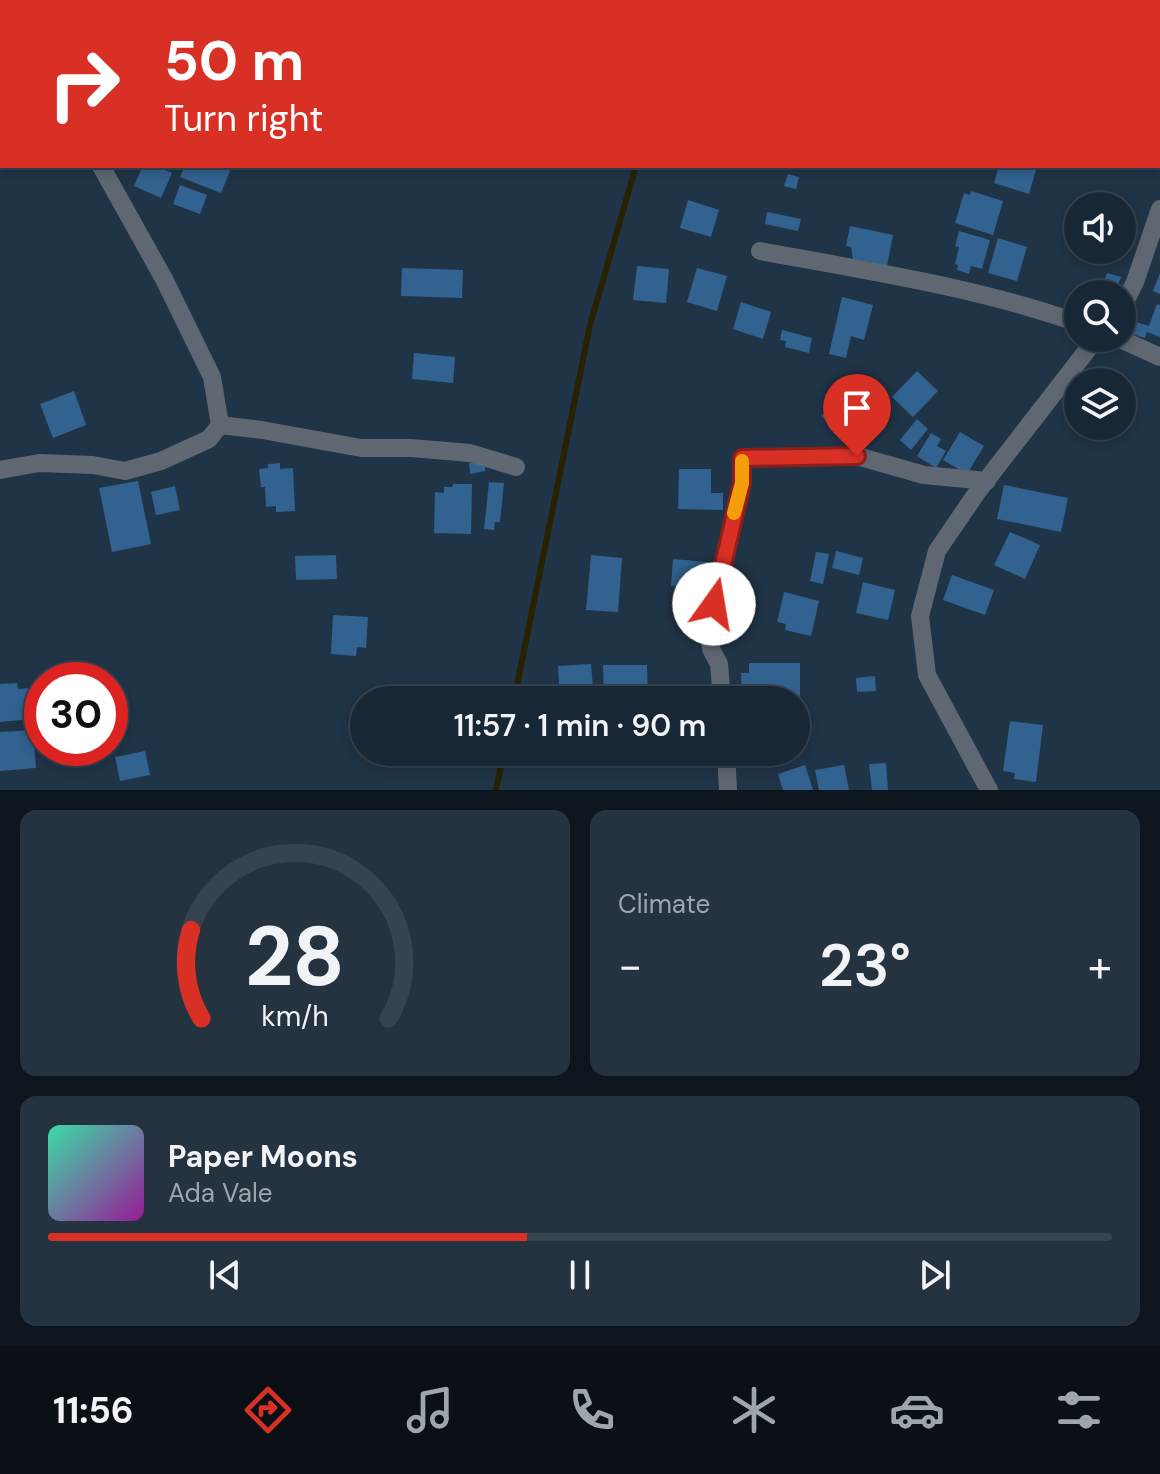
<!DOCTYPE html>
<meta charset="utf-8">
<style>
:root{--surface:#182735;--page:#253341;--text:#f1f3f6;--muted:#9fa5ad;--line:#364450;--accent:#d93025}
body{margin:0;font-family:"DM Sans",sans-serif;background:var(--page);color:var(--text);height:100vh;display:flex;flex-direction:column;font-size:30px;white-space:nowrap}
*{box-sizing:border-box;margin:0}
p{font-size:26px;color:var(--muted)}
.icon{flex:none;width:44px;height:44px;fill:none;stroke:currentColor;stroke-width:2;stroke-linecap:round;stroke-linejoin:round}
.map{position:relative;height:790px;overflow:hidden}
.drawer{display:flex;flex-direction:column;gap:20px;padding:20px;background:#0d151d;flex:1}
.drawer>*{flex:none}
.guide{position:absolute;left:0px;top:0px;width:1160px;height:168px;box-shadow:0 4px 12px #0003,0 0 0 2px var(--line);background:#d93025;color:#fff;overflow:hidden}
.fabs{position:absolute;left:1064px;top:192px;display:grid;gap:16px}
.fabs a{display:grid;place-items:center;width:72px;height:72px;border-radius:50%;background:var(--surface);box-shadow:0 4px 12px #0003,0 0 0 2px var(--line);font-size:40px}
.speed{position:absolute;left:24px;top:662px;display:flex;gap:16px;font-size:40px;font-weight:700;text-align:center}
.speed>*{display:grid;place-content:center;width:104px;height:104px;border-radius:50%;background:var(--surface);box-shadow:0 4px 12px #0003,0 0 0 2px var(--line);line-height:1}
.speed .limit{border:12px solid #d22;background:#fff;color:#111}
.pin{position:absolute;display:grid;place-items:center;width:68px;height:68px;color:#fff;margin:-82px -34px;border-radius:50% 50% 50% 0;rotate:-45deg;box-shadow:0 0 8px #0007}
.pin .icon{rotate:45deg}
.me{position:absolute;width:88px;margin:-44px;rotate:13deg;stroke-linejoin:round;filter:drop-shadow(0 0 6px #0008)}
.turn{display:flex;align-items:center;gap:28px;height:168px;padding:0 32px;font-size:36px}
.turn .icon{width:104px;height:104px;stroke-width:2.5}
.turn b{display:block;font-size:56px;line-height:68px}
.big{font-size:60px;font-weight:600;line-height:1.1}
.drawer .tile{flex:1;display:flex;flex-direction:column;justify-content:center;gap:12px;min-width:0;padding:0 28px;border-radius:16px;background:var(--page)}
.drawer .dial{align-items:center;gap:0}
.dial svg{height:208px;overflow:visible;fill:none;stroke:var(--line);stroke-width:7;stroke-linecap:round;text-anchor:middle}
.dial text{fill:var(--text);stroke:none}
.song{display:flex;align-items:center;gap:24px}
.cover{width:96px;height:96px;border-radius:12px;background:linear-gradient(135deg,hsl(160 70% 55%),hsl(300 70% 35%))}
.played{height:8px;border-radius:4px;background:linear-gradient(90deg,var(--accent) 45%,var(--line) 45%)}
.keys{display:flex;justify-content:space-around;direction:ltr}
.heat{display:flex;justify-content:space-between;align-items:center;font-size:44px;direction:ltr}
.drawer .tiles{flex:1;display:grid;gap:20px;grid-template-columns:1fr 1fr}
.tile:last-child{grid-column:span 2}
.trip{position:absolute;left:350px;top:686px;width:460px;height:80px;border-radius:40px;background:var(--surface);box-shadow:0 4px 12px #0003,0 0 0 2px var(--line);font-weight:600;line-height:80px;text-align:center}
.menu{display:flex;height:128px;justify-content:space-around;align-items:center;background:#0a1015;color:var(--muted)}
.menu .icon{width:56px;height:56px}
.menu .active{color:var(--accent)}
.menu b{font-size:36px;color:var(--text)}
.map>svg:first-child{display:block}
</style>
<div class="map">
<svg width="1160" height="790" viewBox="0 0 1160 790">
<rect width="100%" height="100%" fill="#203447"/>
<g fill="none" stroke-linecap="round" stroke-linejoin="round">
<g stroke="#292200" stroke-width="6">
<path d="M732 2 738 0"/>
<path d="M514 700 590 325 636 166"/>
<path d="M496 790 504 752"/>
</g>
</g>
<g fill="#326290">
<path d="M143 166H157L172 173 161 198 134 186Z"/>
<path d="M185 166H232L221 193 180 177Z"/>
<path d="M999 166H1037L1029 194 994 183Z"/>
<path d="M788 174 799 177 796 189 784 186Z"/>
<path d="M180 185 207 195 200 214 173 204Z"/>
<path d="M971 191 1003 201 993 235 955 223 964 193 970 195Z"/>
<path d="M688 200 719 210 711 237 680 228Z"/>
<path d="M767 212 801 219 798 231 765 224Z"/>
<path d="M850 226 893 235 887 266 853 259 851 247 846 246Z"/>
<path d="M959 231 990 240 982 269 971 266 969 274 957 270 958 265 955 264 959 247 955 246Z"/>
<path d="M998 238 1027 247 1017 281 988 273Z"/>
<path d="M637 266 669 269 666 303 633 300Z"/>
<path d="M402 268 463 270 462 298 401 296Z"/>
<path d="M697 268 727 276 717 311 687 302Z"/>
<path d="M1107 273 1121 277 1115 294H1100Z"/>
<path d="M1160 273V294L1153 291Z"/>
<path d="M842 297 873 305 864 340 851 336 846 358 829 354Z"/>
<path d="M741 302 771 312 763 339 733 329Z"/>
<path d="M1157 304 1160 305V337L1147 332 1145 338 1132 334 1136 322 1149 326Z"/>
<path d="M782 330 812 338 809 353 785 347 786 341 780 340Z"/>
<path d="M414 353 455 357 453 383 412 379Z"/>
<path d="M917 371 938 391 913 417 892 397Z"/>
<path d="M853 384 874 404 843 437 821 416Z"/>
<path d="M74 391 86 425 53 438 40 404Z"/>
<path d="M917 419 928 429 911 450 900 440Z"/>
<path d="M960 432 984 446 967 474 943 460Z"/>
<path d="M931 433 941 439 937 446 946 451 936 468 917 456Z"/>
<path d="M485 462V471L470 474 469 463Z"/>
<path d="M280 463V469L293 468 295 511 276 512V506L266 507 265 487H261L259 469 268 468V464Z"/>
<path d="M679 469H711V493H723V510L678 509Z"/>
<path d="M138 481 151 544 112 552 99 488Z"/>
<path d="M489 482 504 483 500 522H495L494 530 484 529Z"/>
<path d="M453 484H472L471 534 434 533 435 492 444 493V487H452Z"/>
<path d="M1004 485 1068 498 1061 532 997 519Z"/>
<path d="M175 486 180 510 156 515 151 492Z"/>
<path d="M1010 532 1040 545 1025 579 994 565Z"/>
<path d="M836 551 863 558 859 575 832 568Z"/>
<path d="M816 552 829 554 823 584 810 581Z"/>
<path d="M336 555 337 579 296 580 295 556Z"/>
<path d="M591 555 622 558 618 612 586 610Z"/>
<path d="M673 559 707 562 705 589 671 586Z"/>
<path d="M952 575 994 590 985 615 943 600Z"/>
<path d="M863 582 895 590 888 620 856 613Z"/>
<path d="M784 592 819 601 811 636 785 630 786 624 777 622Z"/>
<path d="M333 615 368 617 366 648 357 647 356 656 331 654Z"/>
<path d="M749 663H800V699H742L741 673H749Z"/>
<path d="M591 664 594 700H560L558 666Z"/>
<path d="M603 665H647L648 700H604Z"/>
<path d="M875 676 876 691 857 692 856 678Z"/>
<path d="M17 683 18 689 29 688 32 719 0 722V684Z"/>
<path d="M1010 721 1043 725 1036 782 1014 779 1015 773 1003 771Z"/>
<path d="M33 730 36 768 0 771V732Z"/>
<path d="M145 751 150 775 120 781 115 757Z"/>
<path d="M886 763 888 790H872L869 764Z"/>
<path d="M805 765 813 790H783L778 774Z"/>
<path d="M844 765 849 790H819L815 770Z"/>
</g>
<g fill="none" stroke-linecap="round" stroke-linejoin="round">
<g stroke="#5f6872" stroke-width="18">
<path d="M0 108 2 109"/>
<path d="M101 166 164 279 212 377 220 425"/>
<path d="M760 251C867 271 976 287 1078 323"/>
<path d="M1122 308 1135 282 1160 209"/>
<path d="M1118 338 1160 357"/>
<path d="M0 470 39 463 93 465 125 471 161 461 209 439 220 425 262 430 361 448H411L470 453 516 467"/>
<path d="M722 700 719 664 711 649 708 623 719 585 742 483V458L857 456 924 475 987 481"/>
<path d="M726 752 728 790"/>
<path d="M989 790 927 675 920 616 937 551 978 491 1092 344 1103 338"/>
</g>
</g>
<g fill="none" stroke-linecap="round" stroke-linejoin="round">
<g stroke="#8d1f18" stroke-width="20">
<path id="route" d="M714 604 742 483V458L857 456"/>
</g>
<use href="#route" stroke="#d93025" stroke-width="14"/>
<path stroke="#f59e0b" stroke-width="14" d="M734 513 742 483V461"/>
</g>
</svg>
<div class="fabs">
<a><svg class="icon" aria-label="sound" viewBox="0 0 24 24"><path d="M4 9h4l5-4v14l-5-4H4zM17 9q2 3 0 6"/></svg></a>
<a><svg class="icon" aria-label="search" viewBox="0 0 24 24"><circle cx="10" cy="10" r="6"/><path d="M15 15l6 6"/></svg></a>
<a><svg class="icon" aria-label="layers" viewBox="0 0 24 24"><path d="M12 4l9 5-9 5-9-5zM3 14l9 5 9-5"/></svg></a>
</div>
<div class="speed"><div class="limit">30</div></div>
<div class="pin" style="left:857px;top:456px;background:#d93025"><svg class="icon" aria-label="arrive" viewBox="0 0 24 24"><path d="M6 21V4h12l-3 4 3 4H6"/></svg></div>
<svg class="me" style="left:714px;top:604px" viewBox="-20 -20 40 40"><circle r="19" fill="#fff"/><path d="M0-13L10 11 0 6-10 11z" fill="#d93025"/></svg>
<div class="trip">11:57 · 1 min · 90 m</div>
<div class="guide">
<div class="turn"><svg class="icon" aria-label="right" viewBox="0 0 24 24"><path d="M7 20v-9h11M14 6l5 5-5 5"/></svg><div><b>50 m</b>Turn right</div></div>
</div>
</div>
<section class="drawer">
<div class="tiles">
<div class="tile dial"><svg viewBox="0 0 100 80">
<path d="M14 69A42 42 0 1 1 86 69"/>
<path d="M14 69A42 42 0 0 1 10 35" stroke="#d93025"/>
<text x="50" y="56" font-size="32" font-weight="700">28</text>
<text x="50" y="72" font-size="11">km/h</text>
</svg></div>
<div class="tile"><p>Climate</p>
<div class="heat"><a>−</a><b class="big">23°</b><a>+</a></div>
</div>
<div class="tile">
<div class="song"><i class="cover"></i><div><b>Paper Moons</b><p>Ada Vale</p></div></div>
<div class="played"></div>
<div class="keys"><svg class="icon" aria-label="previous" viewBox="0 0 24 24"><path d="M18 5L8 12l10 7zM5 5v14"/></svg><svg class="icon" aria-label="pause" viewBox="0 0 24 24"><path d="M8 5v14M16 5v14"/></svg><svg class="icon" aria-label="next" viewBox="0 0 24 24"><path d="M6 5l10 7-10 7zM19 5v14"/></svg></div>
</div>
</div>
</section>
<nav class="menu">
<b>11:56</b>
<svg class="icon active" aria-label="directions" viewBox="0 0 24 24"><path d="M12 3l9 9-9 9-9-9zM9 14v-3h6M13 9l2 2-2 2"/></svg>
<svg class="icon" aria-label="music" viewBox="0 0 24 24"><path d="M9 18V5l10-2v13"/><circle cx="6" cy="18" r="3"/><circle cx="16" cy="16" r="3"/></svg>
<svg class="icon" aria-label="phone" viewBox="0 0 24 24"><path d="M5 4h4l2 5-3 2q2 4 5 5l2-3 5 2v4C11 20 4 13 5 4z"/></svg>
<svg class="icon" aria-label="climate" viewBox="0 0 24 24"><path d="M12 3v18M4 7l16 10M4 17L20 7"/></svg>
<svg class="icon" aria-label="car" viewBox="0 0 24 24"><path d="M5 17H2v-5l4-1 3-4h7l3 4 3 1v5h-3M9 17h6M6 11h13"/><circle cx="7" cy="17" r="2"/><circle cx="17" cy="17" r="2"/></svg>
<svg class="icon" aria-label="filters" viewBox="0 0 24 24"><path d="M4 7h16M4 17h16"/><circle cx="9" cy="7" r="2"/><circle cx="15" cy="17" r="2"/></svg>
</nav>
